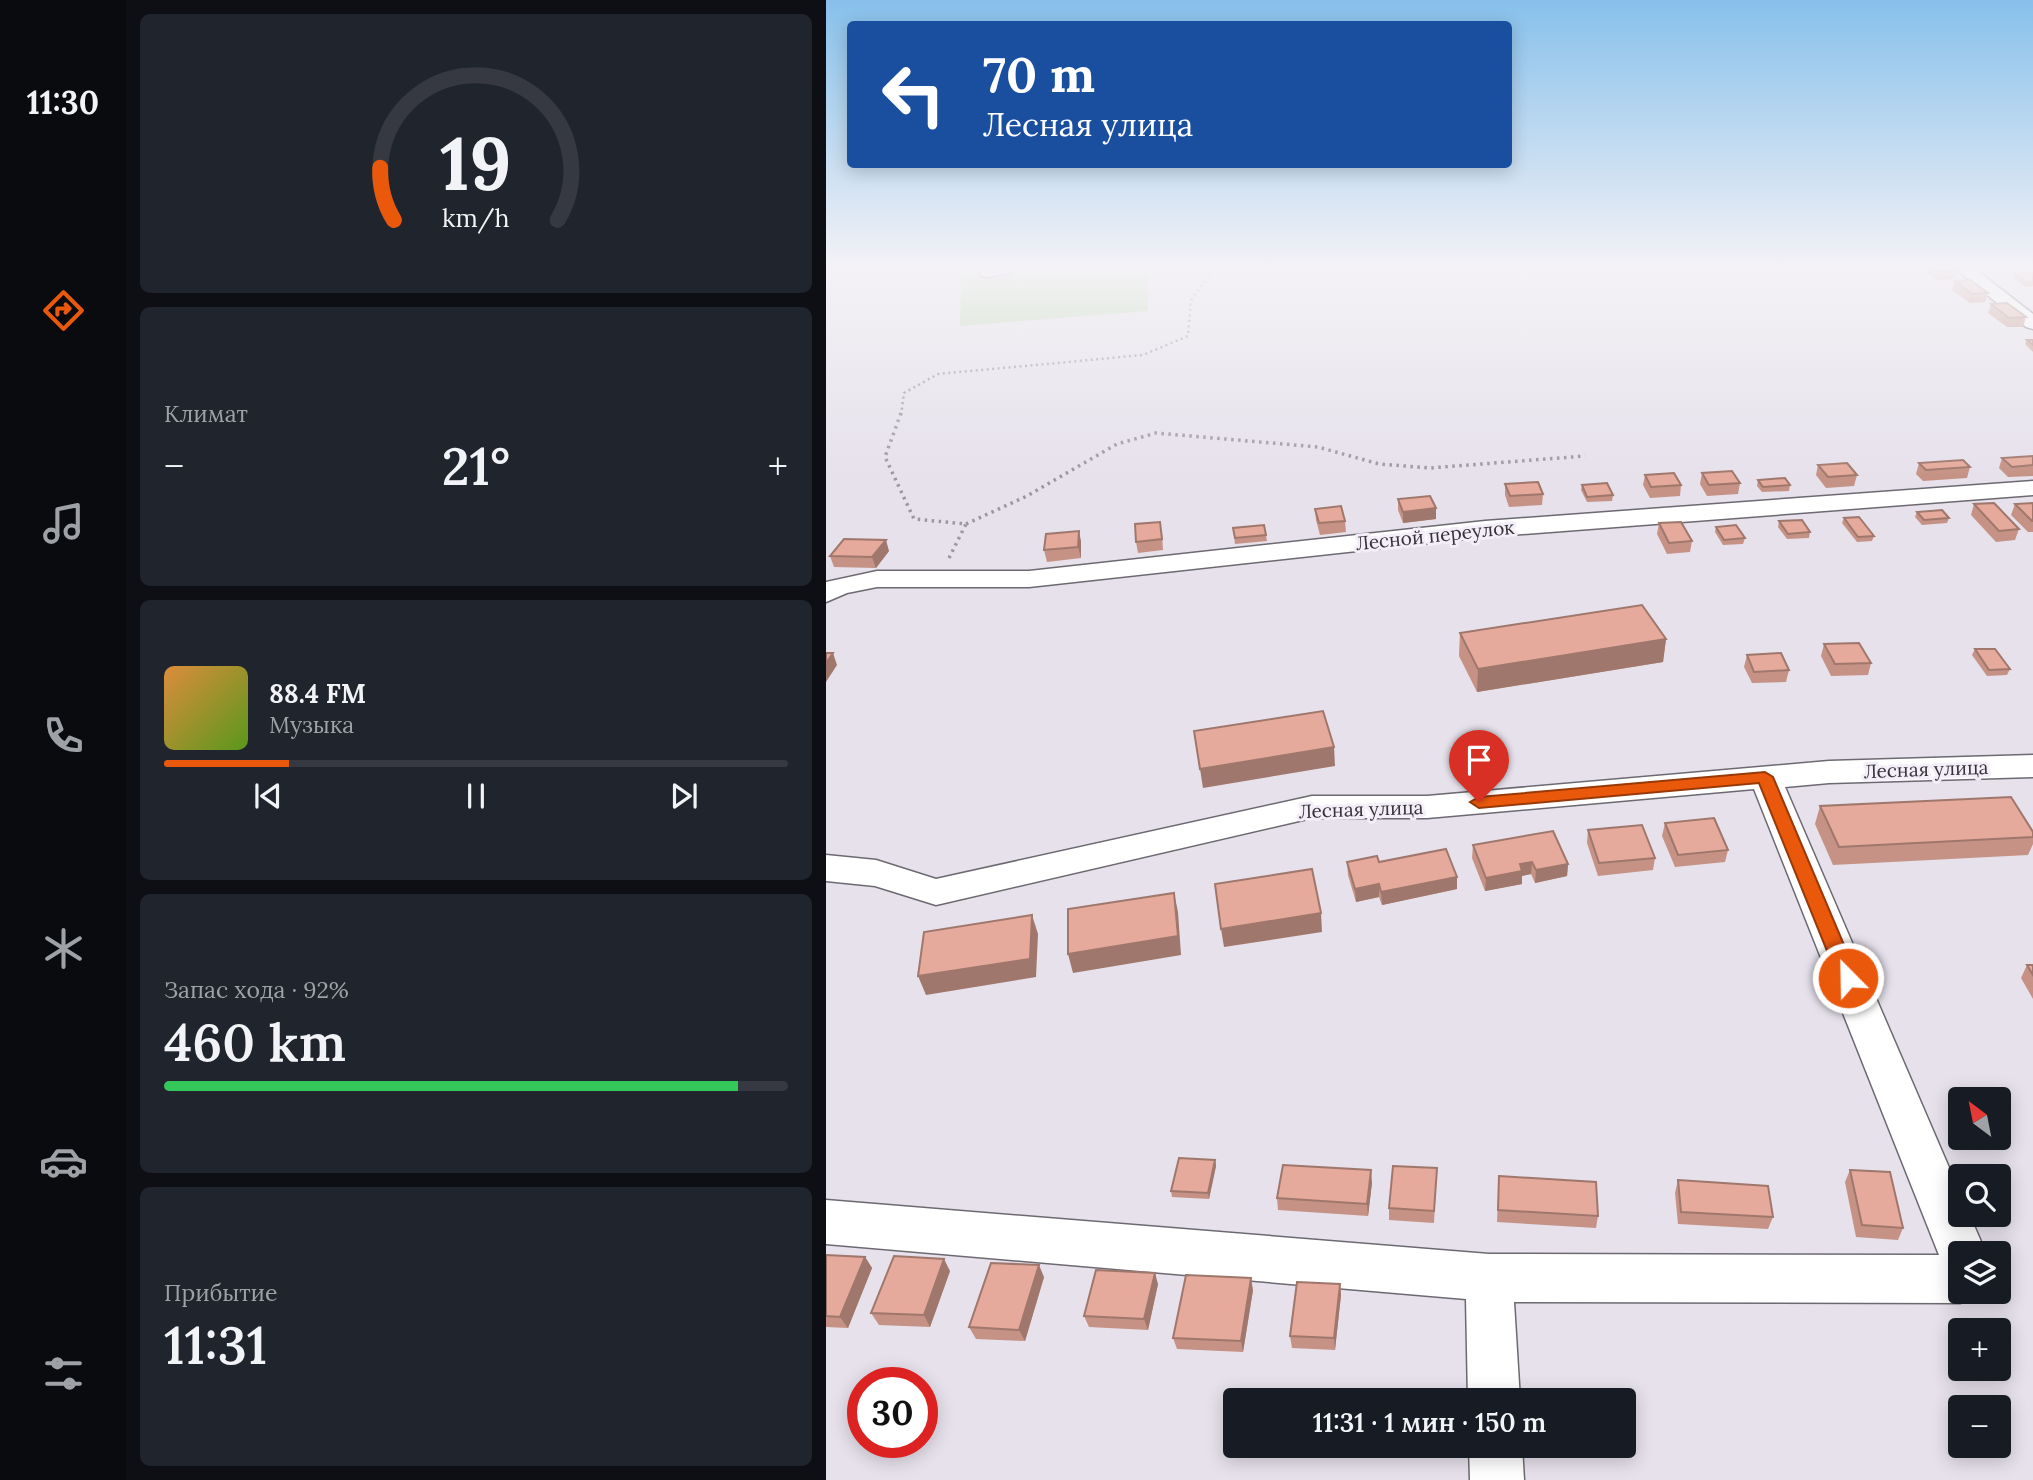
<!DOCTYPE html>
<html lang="ru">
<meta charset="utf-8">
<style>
:root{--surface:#171b24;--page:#20242c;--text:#f1f3f6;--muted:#9ea1a6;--line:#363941;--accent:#ea580c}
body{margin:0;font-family:Lora,serif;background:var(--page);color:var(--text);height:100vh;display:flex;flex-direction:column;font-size:26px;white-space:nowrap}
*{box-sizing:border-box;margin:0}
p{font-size:23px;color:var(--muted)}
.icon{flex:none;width:38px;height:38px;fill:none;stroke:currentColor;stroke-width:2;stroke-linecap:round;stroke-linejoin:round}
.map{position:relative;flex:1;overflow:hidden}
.panel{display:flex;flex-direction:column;gap:14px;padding:14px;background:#0d0f14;width:700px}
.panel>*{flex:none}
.top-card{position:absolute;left:21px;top:21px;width:665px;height:147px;border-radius:7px;box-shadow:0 4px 18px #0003;background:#1a4fa0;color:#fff;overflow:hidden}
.needle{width:46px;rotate:328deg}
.controls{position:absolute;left:1122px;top:1087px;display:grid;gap:14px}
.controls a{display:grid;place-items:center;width:63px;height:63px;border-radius:7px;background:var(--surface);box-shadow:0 4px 18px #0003;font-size:35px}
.speed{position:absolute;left:21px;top:1367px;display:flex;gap:14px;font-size:35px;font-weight:700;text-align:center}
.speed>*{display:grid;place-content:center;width:91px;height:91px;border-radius:50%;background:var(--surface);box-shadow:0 4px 18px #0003;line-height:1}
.speed .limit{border:10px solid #d22;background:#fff;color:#111}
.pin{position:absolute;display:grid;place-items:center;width:60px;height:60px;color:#fff;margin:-72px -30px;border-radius:50% 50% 50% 0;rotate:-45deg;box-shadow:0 0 7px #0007}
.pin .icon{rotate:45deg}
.me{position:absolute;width:77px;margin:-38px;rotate:337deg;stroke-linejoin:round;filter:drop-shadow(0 0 5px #0008)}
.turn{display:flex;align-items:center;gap:24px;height:147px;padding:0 21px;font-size:32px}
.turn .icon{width:91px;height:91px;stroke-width:2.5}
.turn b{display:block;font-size:49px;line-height:60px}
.big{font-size:52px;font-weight:600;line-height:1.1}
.panel .card{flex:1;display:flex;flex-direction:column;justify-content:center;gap:10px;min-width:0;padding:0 24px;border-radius:10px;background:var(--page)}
.panel .dial{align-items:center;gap:0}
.dial svg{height:182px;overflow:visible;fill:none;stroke:var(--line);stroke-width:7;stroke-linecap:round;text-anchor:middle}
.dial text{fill:var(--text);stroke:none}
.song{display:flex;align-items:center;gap:21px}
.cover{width:84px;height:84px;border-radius:10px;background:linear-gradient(135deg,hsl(30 70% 55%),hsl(90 70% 35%))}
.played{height:7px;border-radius:4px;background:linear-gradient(90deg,var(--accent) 20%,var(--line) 20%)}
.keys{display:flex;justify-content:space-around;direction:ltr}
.heat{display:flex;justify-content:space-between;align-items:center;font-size:38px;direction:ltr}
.charge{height:10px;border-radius:5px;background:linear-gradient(90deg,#34c759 92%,var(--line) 0)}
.trip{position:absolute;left:397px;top:1388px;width:413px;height:70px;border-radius:7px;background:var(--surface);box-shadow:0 4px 18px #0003;font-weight:600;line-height:70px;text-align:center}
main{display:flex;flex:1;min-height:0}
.dock{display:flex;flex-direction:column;width:126px;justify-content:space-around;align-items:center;background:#090b0e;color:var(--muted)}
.dock .icon{width:49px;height:49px}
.dock .current{color:var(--accent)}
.dock b{font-size:32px;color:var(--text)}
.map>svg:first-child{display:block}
</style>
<main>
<nav class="dock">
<b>11:30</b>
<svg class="icon current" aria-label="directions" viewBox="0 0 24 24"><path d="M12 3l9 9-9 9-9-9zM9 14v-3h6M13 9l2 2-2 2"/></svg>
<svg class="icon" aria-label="music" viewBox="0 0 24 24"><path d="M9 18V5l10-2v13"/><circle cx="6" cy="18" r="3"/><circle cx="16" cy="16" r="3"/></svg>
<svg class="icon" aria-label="phone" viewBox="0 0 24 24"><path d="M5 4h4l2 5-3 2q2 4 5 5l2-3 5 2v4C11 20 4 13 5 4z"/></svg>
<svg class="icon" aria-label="climate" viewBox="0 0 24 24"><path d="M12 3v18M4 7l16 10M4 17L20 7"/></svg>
<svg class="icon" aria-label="car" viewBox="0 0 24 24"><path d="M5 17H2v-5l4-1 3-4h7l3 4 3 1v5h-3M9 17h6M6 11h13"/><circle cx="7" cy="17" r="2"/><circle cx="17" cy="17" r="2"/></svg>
<svg class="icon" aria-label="filters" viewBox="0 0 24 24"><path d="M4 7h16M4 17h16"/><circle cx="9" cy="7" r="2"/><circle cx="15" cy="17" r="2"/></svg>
</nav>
<section class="panel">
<div class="card dial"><svg viewBox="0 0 100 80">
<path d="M14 69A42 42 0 1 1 86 69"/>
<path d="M14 69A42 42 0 0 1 8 46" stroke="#ea580c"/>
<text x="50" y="56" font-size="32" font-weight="700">19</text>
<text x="50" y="72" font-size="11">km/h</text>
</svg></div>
<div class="card"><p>Климат</p>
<div class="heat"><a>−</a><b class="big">21°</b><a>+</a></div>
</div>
<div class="card">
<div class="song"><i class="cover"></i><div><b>88.4 FM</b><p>Музыка</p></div></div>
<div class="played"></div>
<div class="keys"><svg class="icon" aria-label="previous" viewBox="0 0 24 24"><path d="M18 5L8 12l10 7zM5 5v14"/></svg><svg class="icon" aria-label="pause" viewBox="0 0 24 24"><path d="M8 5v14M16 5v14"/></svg><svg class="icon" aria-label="next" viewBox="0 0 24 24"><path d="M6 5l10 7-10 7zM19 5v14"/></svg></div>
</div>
<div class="card"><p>Запас хода · 92%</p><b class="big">460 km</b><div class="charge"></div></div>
<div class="card"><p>Прибытие</p><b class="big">11:31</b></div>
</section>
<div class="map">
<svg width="1207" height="1480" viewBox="0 0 1207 1480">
<rect width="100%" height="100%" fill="#e6e1eb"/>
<path fill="#bddab1" d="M135 269H322V311L134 326Z"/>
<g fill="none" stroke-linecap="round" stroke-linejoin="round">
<g stroke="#6d6971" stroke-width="3">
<g id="minor">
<path d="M154 269H186L184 273 161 277 155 276Z"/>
<path d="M1130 269H1149L1207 314V329L1200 327Z"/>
<path d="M1207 481V495L659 537 203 587H51L21 593 0 602V582L51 571H203L659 521Z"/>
<path d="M1207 755V777L1003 783 959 787 1134 1193V1214H1143L1160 1253H1134V1292H1153L1151 1296 1134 1303 688 1302 694 1400H642L640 1299 0 1244V1200L663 1254 1113 1255 928 789 601 818H486L110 905 49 886 0 881V855L50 860 110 879 486 796H601L1003 761Z"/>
<path d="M643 1446H696L698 1480H644Z"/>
</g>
</g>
<path stroke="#9b979f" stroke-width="2.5" stroke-dasharray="2 3.5" stroke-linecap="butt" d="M75 415 78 393 112 374 317 355 362 336 365 300 388 269"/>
<g stroke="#9b979f" stroke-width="3.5" stroke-dasharray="2.5 4.5" stroke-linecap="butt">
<path d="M75 413 59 457 88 519 140 524 122 560"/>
<path d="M140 524 201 496 291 444 330 433 492 447 553 464 604 468 759 456"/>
</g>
<use href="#minor" fill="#fff" fill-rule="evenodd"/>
</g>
<g fill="#c59285">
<path d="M1096 269H1131L1132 270 1129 279 1110 280Z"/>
<path d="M1207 273V286L1200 287 1187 278 1189 274Z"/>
<path d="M1129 281 1162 293 1159 302 1144 303 1126 290Z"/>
<path d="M1165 304 1200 317 1197 327H1181L1162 313Z"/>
<path d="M1201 340H1207V352L1199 344Z"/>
<path d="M1207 456V476L1182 477 1173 468 1176 458Z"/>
<path d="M1093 463 1144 467 1141 478 1097 481 1090 474Z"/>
<path d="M992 465 1031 475 1028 486 1000 488 990 475Z"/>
<path d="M876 473 914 483 912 494 881 496 874 484Z"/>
<path d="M819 475 855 485 854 496 824 498 817 485Z"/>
<path d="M932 480 964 485 963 491 936 492 931 486Z"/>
<path d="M679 484 717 494 716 505 683 507 679 495Z"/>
<path d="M756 485 787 495 786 501 761 502 755 490Z"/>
<path d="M572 499 610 508V519L577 523 572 510Z"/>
<path d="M1207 503V532H1202L1185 515 1189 504Z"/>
<path d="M1148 504 1193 529 1189 540 1170 542 1145 515Z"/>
<path d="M489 509 519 521 520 532 494 535 490 520Z"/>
<path d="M1091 512 1123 518 1121 523 1096 525 1089 517Z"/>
<path d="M1018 518 1048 536 1046 541 1031 542 1016 523Z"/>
<path d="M953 521 984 532 983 538 961 539 952 527Z"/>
<path d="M833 523 866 541 864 552 841 554 831 534Z"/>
<path d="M438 525 441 541 409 544 407 528Z"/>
<path d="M890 527 919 538 917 544 897 545 889 532Z"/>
<path d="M253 531 255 542V558L221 562 218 550Z"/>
<path d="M336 533 337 550 312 553 310 542Z"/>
<path d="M63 551 50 568 8 567 4 556Z"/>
<path d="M634 633 840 639 837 662 651 692 633 656Z"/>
<path d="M998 644 1045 663 1042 675 1005 676 995 656Z"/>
<path d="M1149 649 1184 669 1181 675 1161 676 1146 655Z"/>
<path d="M921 655 963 670 960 682 926 683 918 667Z"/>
<path d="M994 806 1207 832V844L1202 855 1007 865 989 824Z"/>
<path d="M839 823 902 850 899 862 849 867 836 836Z"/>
<path d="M762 830 829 858 827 870 772 876 761 843Z"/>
<path d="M647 845 742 864 741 876 709 883 705 874 696 876V884L659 891 646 858Z"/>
<path d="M521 862H553L631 889 556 905 553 897 530 902 522 875Z"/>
<path d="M1201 965H1207V999L1195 978Z"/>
<path d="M389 1160 390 1166 383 1199 346 1197 345 1191Z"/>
<path d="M611 1168 608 1223 563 1220V1208Z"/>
<path d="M1024 1170 1077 1228 1072 1240 1030 1237 1019 1182Z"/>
<path d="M673 1176 772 1216 770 1228 671 1222Z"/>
<path d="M852 1180 947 1217 942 1229 852 1224 849 1193Z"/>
<path d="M546 1183 542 1216 452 1210 451 1198Z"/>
<path d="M0 1255 39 1257 46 1268 22 1328 0 1327Z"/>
<path d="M124 1271 104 1327 53 1325 45 1313Z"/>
<path d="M218 1277 199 1341 150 1339 143 1327Z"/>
<path d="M332 1284 322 1330 263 1327 258 1316Z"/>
<path d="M514 1284 515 1295 509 1350 466 1348 464 1336Z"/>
<path d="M427 1290 417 1352 351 1349 347 1338Z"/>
</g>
<g fill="#a0776c">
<path d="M610 508V519L577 523V512Z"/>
<path d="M253 531 255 542V558L252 547Z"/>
<path d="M60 540 63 551 50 568 46 557Z"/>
<path d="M840 639 837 662 651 692 652 669Z"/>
<path d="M7 653 11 665 0 682V663Z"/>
<path d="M508 747 509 766 377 788 374 769Z"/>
<path d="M706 862 705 874 696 876V884L659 891 660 878 694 864Z"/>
<path d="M742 864 741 876 709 883 710 870Z"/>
<path d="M631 877V889L556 905 555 892Z"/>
<path d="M553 884V897L530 902 529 889Z"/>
<path d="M348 893 352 912 355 955 247 973 242 954Z"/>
<path d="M495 913 496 932 398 947 395 929Z"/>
<path d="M206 915 212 934 210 977 100 995 92 976Z"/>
<path d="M389 1160 390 1166 383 1199 382 1193Z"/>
<path d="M545 1170 546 1183 542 1216 541 1204Z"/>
<path d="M39 1257 46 1268 22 1328 14 1317Z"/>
<path d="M118 1259 124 1271 104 1327 98 1315Z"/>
<path d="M213 1265 218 1277 199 1341 193 1330Z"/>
<path d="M329 1273 332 1284 322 1330 318 1319Z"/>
<path d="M425 1278 427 1290 417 1352 415 1341Z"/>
<path d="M514 1284 515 1295 509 1350 508 1338Z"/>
</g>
<g fill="#e5aa9b" stroke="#a0776c" stroke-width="2">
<path d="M1110 269H1131L1132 270 1113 271Z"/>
<path d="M1207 273V282H1202L1189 274Z"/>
<path d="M1144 280 1162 293 1146 294 1129 281Z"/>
<path d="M1181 303 1200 317 1183 318 1165 304Z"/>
<path d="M1201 340H1207V345Z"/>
<path d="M1207 456V465L1186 467 1176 458Z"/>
<path d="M1137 460 1144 467 1100 470 1093 463Z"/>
<path d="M1021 463 1031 475 1002 477 992 465Z"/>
<path d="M906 471 914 483 883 485 876 473Z"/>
<path d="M848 473 855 485 825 487 819 475Z"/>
<path d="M959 478 964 485 937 487 932 480Z"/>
<path d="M712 482 717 494 684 496 679 484Z"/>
<path d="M781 483 787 495 761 497 756 485Z"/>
<path d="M604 496 610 508 577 512 572 499Z"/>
<path d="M1168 503 1193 529 1173 531 1148 504Z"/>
<path d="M1207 503V521H1206L1189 504Z"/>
<path d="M515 506 519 521 493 523 489 509Z"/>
<path d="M1116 510 1123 518 1098 520 1091 512Z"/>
<path d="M1033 517 1048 536 1032 537 1018 518Z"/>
<path d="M976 520 984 532 962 534 953 521Z"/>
<path d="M334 522 336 539 310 542 309 524Z"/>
<path d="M855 522 866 541 843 543 833 523Z"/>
<path d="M438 525 440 535 409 538 407 528Z"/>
<path d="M910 525 919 538 898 540 890 527Z"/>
<path d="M253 531 252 547 218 550 220 534Z"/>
<path d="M18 539 60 540 46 557 4 556Z"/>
<path d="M816 605 840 639 652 669 634 633Z"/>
<path d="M1033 643 1045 663 1009 664 998 644Z"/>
<path d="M1149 649H1169L1184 669 1163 670Z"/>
<path d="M0 653H7L0 663Z"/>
<path d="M955 653 963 670 928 672 921 655Z"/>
<path d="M497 711 508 747 374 769 368 731Z"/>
<path d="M1185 797 1207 832V837L1013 847 994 806Z"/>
<path d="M888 818 902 850 852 855 839 823Z"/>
<path d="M816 825 829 858 773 863 762 830Z"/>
<path d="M727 831 742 864 710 870 706 862 694 864 696 871 660 878 647 845Z"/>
<path d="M620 849 631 877 555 892 553 884 529 889 521 862 551 856 553 862Z"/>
<path d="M486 869 495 913 395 929 389 884Z"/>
<path d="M348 893 352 936 242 954V909Z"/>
<path d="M206 915 204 959 92 976 98 932Z"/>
<path d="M1201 965H1207V975Z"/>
<path d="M353 1158 389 1160 382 1193 345 1191Z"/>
<path d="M457 1165 545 1170 541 1204 451 1198Z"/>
<path d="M567 1166 611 1168 608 1211 563 1208Z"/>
<path d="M1024 1170 1064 1172 1077 1228 1036 1225Z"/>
<path d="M673 1176 770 1182 772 1216 672 1210Z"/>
<path d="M852 1180 942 1186 947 1217 855 1212Z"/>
<path d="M0 1255 39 1257 14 1317 0 1316Z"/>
<path d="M68 1256 118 1259 98 1315 45 1313Z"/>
<path d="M165 1263 213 1265 193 1330 143 1327Z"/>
<path d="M270 1270 329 1273 318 1319 258 1316Z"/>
<path d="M360 1275 425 1278 415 1341 347 1338Z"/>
<path d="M471 1282 514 1284 508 1338 464 1336Z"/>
</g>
<linearGradient id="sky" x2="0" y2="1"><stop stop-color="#87c0eb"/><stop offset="0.56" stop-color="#f4f2f6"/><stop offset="1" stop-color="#f4f2f6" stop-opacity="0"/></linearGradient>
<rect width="1207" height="477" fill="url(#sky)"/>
<path fill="#ea580c" stroke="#983908" stroke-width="2" d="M939 772 947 777 1032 978 1029 983 1022 985 1015 983 1012 978 933 783 653 808 644 802 653 797Z"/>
<g text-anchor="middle" stroke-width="6" stroke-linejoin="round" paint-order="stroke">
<g font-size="19" fill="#353337" stroke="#f4eef8">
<text transform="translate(609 535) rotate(-6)" y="7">Лесной переулок</text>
<text transform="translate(1100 769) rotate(-2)" y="7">Лесная улица</text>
<text transform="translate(535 809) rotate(-2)" y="7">Лесная улица</text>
</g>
</g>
</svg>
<div class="controls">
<a><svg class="needle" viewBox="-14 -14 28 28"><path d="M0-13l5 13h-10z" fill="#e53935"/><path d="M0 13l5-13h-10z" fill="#9ea1a6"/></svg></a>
<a><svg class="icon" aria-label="search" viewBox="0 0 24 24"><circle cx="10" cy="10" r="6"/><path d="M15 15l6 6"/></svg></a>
<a><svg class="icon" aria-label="layers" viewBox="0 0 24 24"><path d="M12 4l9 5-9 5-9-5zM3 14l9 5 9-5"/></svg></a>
<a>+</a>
<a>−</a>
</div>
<div class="speed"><div class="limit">30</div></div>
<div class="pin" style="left:653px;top:802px;background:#d93025"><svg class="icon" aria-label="arrive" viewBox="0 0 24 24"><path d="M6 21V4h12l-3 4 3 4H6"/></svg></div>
<svg class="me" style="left:1022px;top:978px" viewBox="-20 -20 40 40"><circle r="17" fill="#ea580c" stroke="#fff" stroke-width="3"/><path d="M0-11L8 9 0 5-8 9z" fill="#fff"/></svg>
<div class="trip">11:31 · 1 мин · 150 m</div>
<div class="top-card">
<div class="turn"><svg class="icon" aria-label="left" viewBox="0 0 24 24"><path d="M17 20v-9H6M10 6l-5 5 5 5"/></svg><div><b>70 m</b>Лесная улица</div></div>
</div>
</div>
</main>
